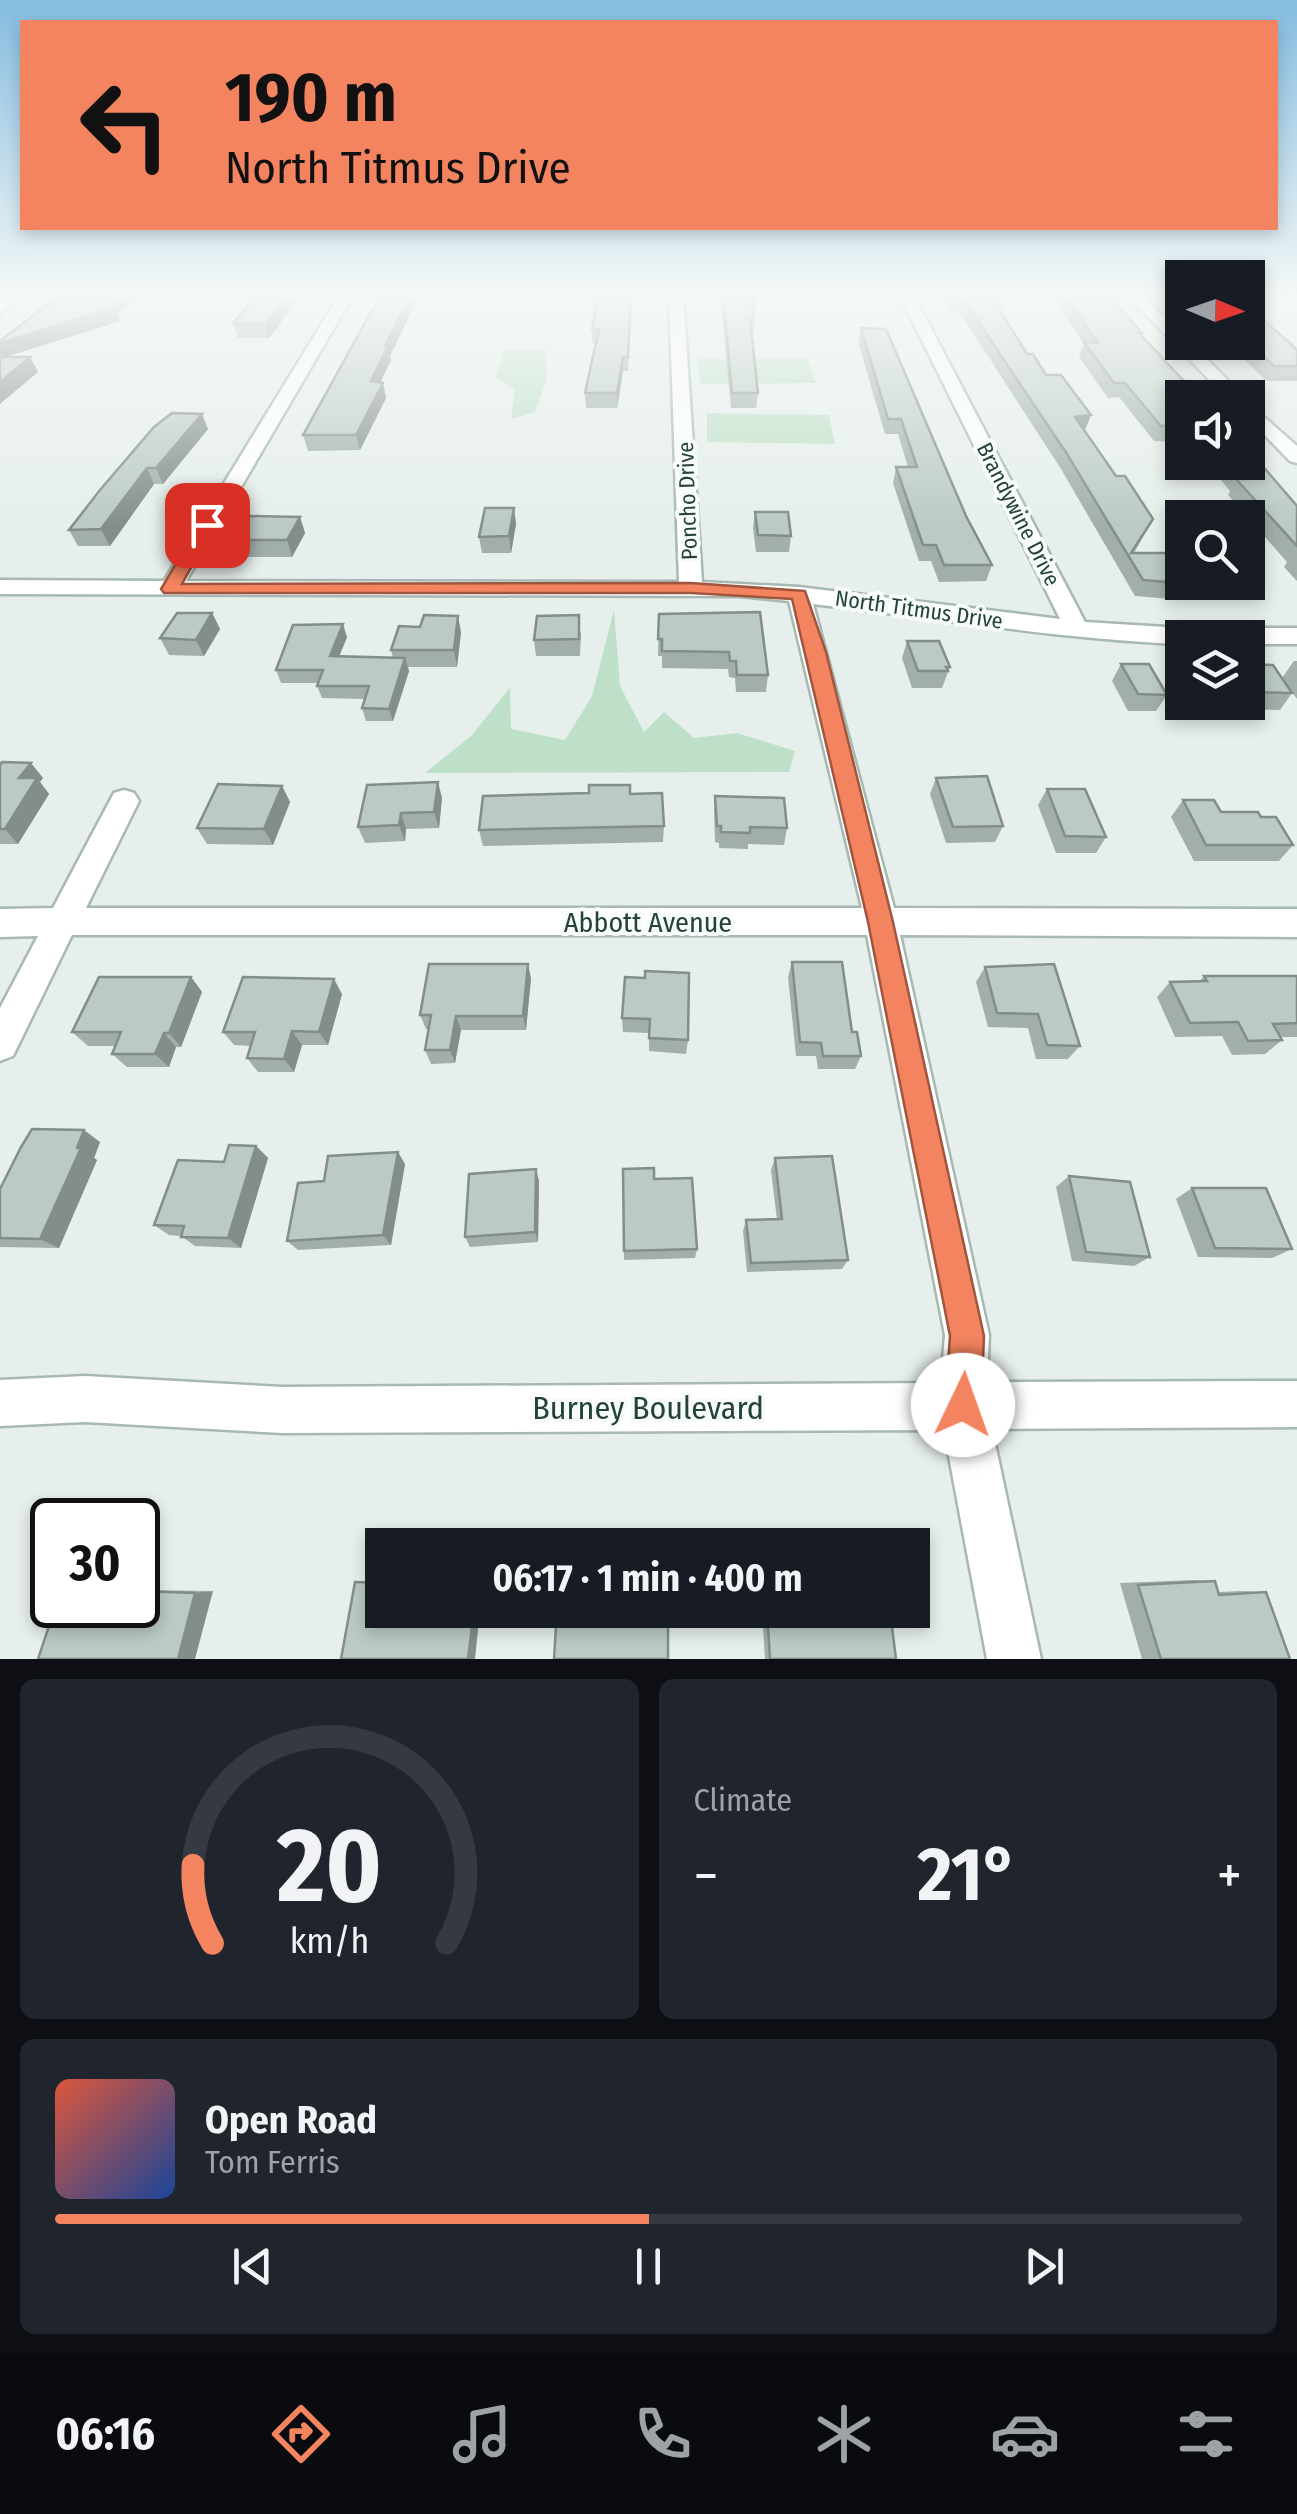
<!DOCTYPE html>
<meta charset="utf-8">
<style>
:root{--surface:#171b24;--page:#20242c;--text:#f1f3f6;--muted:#9ea1a6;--line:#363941;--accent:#f4845f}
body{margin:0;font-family:"Fira Sans Condensed",sans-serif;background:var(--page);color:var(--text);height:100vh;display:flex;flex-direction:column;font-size:38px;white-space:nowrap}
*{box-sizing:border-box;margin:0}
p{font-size:32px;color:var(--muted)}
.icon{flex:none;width:55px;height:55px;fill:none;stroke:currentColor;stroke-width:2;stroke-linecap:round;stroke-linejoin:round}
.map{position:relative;height:1659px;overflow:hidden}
.sheet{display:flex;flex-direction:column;gap:20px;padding:20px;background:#0d0f14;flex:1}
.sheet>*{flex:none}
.guide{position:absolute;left:20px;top:20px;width:1258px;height:210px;border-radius:0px;box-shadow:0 5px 15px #0003;background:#f4845f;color:#111;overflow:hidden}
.needle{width:65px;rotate:92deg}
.tools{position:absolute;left:1165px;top:260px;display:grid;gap:20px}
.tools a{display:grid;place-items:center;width:100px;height:100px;border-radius:0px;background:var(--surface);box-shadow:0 5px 15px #0003;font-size:50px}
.speed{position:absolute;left:30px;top:1498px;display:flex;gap:20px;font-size:50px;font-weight:700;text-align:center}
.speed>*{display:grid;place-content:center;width:130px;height:130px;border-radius:50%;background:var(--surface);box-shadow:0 5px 15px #0003;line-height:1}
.speed .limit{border:5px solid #111;border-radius:15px;background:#fff;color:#111}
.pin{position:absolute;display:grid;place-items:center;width:85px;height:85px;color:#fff;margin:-42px;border-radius:20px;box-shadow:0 5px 15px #0006}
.me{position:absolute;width:110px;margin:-55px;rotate:3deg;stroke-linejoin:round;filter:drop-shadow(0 0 8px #0008)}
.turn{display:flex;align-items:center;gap:35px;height:210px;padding:0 40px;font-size:45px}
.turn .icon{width:130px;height:130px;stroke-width:2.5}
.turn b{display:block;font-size:70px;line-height:85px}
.big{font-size:75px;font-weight:700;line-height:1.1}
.sheet .card{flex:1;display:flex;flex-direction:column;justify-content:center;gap:15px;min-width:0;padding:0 35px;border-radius:15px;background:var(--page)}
.sheet .dial{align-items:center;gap:0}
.dial svg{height:260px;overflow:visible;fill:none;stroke:var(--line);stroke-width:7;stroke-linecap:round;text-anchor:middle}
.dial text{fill:var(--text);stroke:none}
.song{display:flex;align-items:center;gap:30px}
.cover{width:120px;height:120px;border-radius:15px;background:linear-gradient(135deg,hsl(10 70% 55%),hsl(220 70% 35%))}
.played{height:10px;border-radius:5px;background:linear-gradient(90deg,var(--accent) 50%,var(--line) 50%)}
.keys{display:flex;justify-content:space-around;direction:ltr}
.heat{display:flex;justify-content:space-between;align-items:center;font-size:55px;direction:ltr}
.sheet .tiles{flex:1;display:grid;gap:20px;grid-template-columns:1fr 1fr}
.card:last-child{grid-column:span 2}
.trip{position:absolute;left:365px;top:1528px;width:565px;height:100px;border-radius:0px;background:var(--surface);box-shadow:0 5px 15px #0003;font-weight:700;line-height:100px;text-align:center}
.tabs{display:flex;height:160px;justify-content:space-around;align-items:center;background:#090b0e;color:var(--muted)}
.tabs .icon{width:70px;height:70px}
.tabs .current{color:var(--accent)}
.tabs b{font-size:45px;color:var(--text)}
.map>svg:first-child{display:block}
</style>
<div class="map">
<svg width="1297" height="1659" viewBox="0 0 1297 1659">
<rect width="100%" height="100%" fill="#e6efeb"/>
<g fill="#bfe0c8">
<path d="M546 350V382L535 412 511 419 515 389 496 377 503 351Z"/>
<path d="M808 358 816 383 701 384 697 359Z"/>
<path d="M707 413 829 415 835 444 707 442Z"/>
<path d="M614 610 620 686 644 732 664 712 694 738 737 733 795 751 789 772 425 773 471 736 510 688 511 729 565 740 592 696Z"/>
</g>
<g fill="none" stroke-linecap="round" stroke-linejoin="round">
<g stroke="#a8b8b2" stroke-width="5">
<g id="minor">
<path d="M11 294H27L0 313V302Z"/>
<path d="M340 294H354L186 581 679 582 669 294H683L702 582 799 587 1060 619 899 294H913L1085 622 1182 628H1297V644H1248V638H1182V644C1059 639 936 618 813 604L894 908 1297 909V937L900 935 989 1335 987 1382 1297 1381V1427L992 1429 1041 1659H987L944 1430 282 1433 85 1422 0 1426V1380L85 1376 282 1387 941 1383 945 1335 867 935H72L13 1056 0 1061V1008L38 936 0 937V909L53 908 114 793 124 790 134 793 139 801 86 908H862L789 601 740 596 0 594V580L164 581Z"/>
<path d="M1126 294H1141L1182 335V342H1190L1245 398H1227Z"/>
<path d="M1248 403 1297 446V463L1290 461 1248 418Z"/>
</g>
</g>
<use href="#minor" fill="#fff" fill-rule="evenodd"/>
</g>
<g fill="#a1aea9">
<path d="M250 294H302L269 338H238L233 324 252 300Z"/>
<path d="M632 294 628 371H623L617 408H586L585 393 596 343H592V329Z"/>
<path d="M720 294H756V309H753L754 320 753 334H751L758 393 756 408H731Z"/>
<path d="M943 294H1108L1142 333 1141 335 1182 398V442L1154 441 1119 397 1108 398 1079 357 1084 344 1051 295 991 294 1027 354 1084 430 1116 476 1153 519 1134 553 1192 584 1183 600 1135 596 1061 469 960 313 951 310Z"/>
<path d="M1248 307 1297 366V381H1266L1227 342H1248Z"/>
<path d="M861 328 992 565 986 581 939 582 931 561H919L893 483 896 467H908L898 434H885L858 342Z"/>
<path d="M390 356 391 360 380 383 386 398 360 450 308 451 303 435Z"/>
<path d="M172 413 208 429 163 484H154L110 546H78L69 530Z"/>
<path d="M1206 462H1248L1281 489 1297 506V581L1284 567 1287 562 1228 495 1230 491Z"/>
<path d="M514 508 516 524 511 553H482L479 537Z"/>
<path d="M755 512 791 536 789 552H756L753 528Z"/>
<path d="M300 517 305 533 292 557H241L235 540Z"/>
<path d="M760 612 768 675 766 692H736L735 678 729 677 728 669 662 668V656H658L659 614Z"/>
<path d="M212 613 220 629 204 656 169 655 160 638Z"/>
<path d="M461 632 457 667H408L409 671 393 721H366L362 708 365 699 322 698 317 686 318 683H281L276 670 347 637 339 656 393 658 391 650Z"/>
<path d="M581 632 580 656H536L534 640Z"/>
<path d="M907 641 950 667 942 688H912L902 658Z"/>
<path d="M1294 661H1297V699L1285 682 1292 693 1280 710 1226 709 1222 702H1248V664L1282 678Z"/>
<path d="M1121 664 1167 695 1156 711H1128L1112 681Z"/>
<path d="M0 765 43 778 40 782 49 794 18 844H0Z"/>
<path d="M936 778 1003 826 995 842 946 843 930 794Z"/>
<path d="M282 786 290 802 273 845 207 844 197 828Z"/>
<path d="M1047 789 1106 837 1096 853H1056L1038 805Z"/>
<path d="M630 794 664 826 663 842 483 846 479 830Z"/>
<path d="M715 796 787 828 784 845 748 844V849L719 848V843L715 842 714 812Z"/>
<path d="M442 798 439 828 406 829 405 841 365 843 358 827Z"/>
<path d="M1183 800 1221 812 1261 817 1293 845 1279 861H1194L1171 817Z"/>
<path d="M792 962 852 1032 861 1056 855 1069H818L816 1056H796L788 977Z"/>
<path d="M985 967 1080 1046 1068 1059H1036L1028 1028 988 1027 976 982Z"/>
<path d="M1204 976H1297V1037H1280L1282 1040 1265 1054 1232 1055 1222 1036 1175 1037 1157 997 1170 982H1199Z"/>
<path d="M191 977 202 992 181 1047H176L169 1067H127L112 1054 115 1046H88L72 1032Z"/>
<path d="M625 977 688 1040 686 1054 649 1051V1033L623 1032 622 1018Z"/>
<path d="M531 978 526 1030H461L455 1063 431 1064 425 1050 428 1029H426L420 1015Z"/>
<path d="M342 994 328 1045H302L294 1072H258L247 1058 251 1046 234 1045 223 1032Z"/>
<path d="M100 1142 94 1158 97 1160 59 1248 0 1247V1189Z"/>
<path d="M256 1146 268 1158 241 1248 195 1246 181 1236 169 1235 154 1225 224 1162Z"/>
<path d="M775 1158 848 1260 842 1269 747 1272 743 1231 746 1220H777L771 1170Z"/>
<path d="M405 1164 391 1245 298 1250 287 1241Z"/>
<path d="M1069 1176 1150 1257 1134 1266 1072 1261 1056 1187Z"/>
<path d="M654 1179 697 1249 695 1258 624 1260V1251Z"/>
<path d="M539 1181 538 1242 470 1247 465 1237Z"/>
<path d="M1192 1188 1292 1249 1272 1258 1198 1257 1176 1199Z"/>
<path d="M1193 1580 1215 1581 1218 1592 1242 1591 1266 1592 1290 1659H1142L1120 1583Z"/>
<path d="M138 1590 213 1591 138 1605Z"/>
<path d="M557 1610H606L605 1616 667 1618 668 1659Z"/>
<path d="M762 1610 890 1611 896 1659H765Z"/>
</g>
<g fill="#838d89">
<path d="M120 294H135L137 297 118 314 121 321 2 358 0 355V343L111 302Z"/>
<path d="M289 294H302L269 338 265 324Z"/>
<path d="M411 294H420L390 356 391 360 374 395 371 381 385 346Z"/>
<path d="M30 357 38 372 0 404V382Z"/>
<path d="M623 357V371L617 408V393Z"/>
<path d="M383 383 386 398 360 450 356 435Z"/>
<path d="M202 414 208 429 163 484 156 468Z"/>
<path d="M1091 415 1085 430 1075 417Z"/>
<path d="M147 468 154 484 110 546 101 529Z"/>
<path d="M514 508 516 524 511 553 509 536Z"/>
<path d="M300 517 305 533 292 557 287 540Z"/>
<path d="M212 613 220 629 204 656 196 640Z"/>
<path d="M458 616 461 632 457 667 454 650Z"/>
<path d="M343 624 347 637 334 669 330 656Z"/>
<path d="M405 658 409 671 393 721 389 709Z"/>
<path d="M31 763 43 778 40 782 49 794 18 844 5 829 19 778Z"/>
<path d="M438 782 442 798 439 828 434 812Z"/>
<path d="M282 786 290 802 273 845 264 829Z"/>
<path d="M401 813 406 829 405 841 399 825Z"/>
<path d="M528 964 531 978 526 1030 523 1016Z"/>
<path d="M191 977 202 992 181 1047 169 1033Z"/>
<path d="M334 979 342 994 328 1045 319 1032Z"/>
<path d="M456 1016 461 1030 455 1063 450 1050Z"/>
<path d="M292 1031 302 1045 294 1072 284 1059Z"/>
<path d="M164 1033 176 1047 169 1067 155 1054Z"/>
<path d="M84 1130 100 1142 94 1158 97 1160 59 1248 40 1239Z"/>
<path d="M256 1146 268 1158 241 1248 228 1238Z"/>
<path d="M398 1152 405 1164 391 1245 383 1235Z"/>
<path d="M536 1169 539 1181 538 1242 535 1232Z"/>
<path d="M213 1591 195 1659H178L195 1593Z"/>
<path d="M474 1610H480L475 1659H468Z"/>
</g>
<g fill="#bbcac4" stroke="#838d89" stroke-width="2.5">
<path d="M61 294H120L111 302 115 308 0 343V341Z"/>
<path d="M250 294H289L265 324H233L256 294Z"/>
<path d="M381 294H411L385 346H388L371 381 383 383 356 435H303Z"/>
<path d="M598 294H631L628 357H623L617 393H585L599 329H592Z"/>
<path d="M723 294H756L757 295H752L754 320H750L758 393H732Z"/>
<path d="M953 294H990L1027 354H1033L1046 375H1061L1091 415 1075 417 1116 476H1125L1153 519 1131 553H1171L1182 570V582L1192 584 1143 580 1067 454 963 299 954 296Z"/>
<path d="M1063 294H1108L1142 333H1139L1184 381H1190L1204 398H1182V426H1161L1125 383H1114L1084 342 1098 343Z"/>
<path d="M1248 307 1289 342 1297 350V366H1274L1248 341Z"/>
<path d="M861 328 886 329 966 516 992 565H944L936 545H923L896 467H917L901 419H888Z"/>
<path d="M0 357H30L0 382Z"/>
<path d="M172 413 202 414 156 468H147L101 529 69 530 100 490 154 427Z"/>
<path d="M1248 449 1297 506V546L1236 479H1242L1227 462H1248Z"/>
<path d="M485 508H514L509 536 479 537Z"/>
<path d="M755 512H788L791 536 758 535Z"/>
<path d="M249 516 300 517 287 540H235Z"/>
<path d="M760 612 768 675H737L736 661H730L729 652 662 651V639H658L659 614Z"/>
<path d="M177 613H212L196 640 160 638Z"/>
<path d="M424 615 458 616 454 650H391L399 626 420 627Z"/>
<path d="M579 615V639L534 640 537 616Z"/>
<path d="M343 624 330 656 405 658 389 709 362 708 369 686H317L323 670H276L293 625Z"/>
<path d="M907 641H939L950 667H946L948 671H918Z"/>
<path d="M1121 664H1149L1167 695 1138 694Z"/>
<path d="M1248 664 1273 665 1292 693 1248 692Z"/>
<path d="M2 762 31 763 19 778H37L5 829H0V765Z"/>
<path d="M987 776 1003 826 953 827 936 778Z"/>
<path d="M438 782 434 812 401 813 399 825 358 827 367 785Z"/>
<path d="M218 784 282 786 264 829 197 828Z"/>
<path d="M589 785H630V794L662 793 664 826 479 830 483 796 589 793Z"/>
<path d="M1047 789H1085L1106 837 1065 836Z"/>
<path d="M715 796 784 798 787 828 750 827V833L721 832V826H717Z"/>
<path d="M1183 800H1214L1221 812H1258L1261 817H1276L1293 845H1206Z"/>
<path d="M792 962H842L852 1032H857L861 1056H823L821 1043 800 1042Z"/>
<path d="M429 964H528L523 1016H456L450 1050H425L431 1015H420Z"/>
<path d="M1054 964 1080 1046 1047 1045 1038 1014 997 1013 985 967Z"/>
<path d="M645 971 689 973 688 1040 649 1038 650 1019 622 1018 625 977 645 978Z"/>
<path d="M1204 976H1297V1023L1273 1024 1282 1040 1248 1041 1238 1022 1190 1023 1170 982 1207 981Z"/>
<path d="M99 977H191L169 1033H164L155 1054H112L121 1032H72Z"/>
<path d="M243 977 334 979 319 1032 292 1031 284 1059 247 1058 255 1032H223Z"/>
<path d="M32 1129 84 1130 77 1148H81L40 1239 0 1238V1189L21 1147Z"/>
<path d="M229 1145 256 1146 228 1238 181 1237 184 1226 154 1225 178 1160 224 1162Z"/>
<path d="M398 1152 383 1235 287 1241 298 1183 324 1181 328 1156Z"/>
<path d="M832 1156 848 1260 751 1263 746 1220 782 1219 775 1158Z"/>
<path d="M654 1168V1179L692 1178 697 1249 624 1251 623 1169Z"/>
<path d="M536 1169 535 1232 465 1237 469 1174Z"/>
<path d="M1069 1176 1130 1182 1150 1257 1086 1252Z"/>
<path d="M1192 1188H1266L1292 1249 1215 1248Z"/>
<path d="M1215 1581 1219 1595 1266 1592 1290 1659H1161L1138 1585Z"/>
<path d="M355 1582 382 1583V1610H474L468 1659H341Z"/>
<path d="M138 1591 195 1593 178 1659H38L56 1605H138Z"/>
<path d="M557 1610H604V1619L668 1621V1659H554Z"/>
<path d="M767 1610 890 1611 896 1659H770Z"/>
</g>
<linearGradient id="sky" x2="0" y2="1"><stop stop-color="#84bce0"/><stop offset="0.56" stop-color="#f4f8f6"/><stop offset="1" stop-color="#f4f8f6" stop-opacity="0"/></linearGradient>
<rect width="1297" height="526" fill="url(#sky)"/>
<path fill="#f4845f" stroke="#9f563e" stroke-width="2.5" d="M207 520 215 525 182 584 691 583 805 591 826 652 893 922 984 1336 981 1405 976 1418 963 1423 950 1418 945 1405 950 1336 868 922 792 599 691 593H164L161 589 199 525Z"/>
<g text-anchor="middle" stroke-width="8" stroke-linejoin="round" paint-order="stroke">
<g font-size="22" fill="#24423a" stroke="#f7fbf9">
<text transform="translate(687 501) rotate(-92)" y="8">Poncho Drive</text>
<text transform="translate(1019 514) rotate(63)" y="8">Brandywine Drive</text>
<text transform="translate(919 609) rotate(8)" y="8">North Titmus Drive</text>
</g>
<g font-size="28" fill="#24423a" stroke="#f7fbf9">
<text x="648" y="932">Abbott Avenue</text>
</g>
<g font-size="32" fill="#24423a" stroke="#f7fbf9">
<text x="648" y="1419">Burney Boulevard</text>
</g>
</g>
</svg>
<div class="tools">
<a><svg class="needle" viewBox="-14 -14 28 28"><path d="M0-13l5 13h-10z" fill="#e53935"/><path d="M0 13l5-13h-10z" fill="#9ea1a6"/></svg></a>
<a><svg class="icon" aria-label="sound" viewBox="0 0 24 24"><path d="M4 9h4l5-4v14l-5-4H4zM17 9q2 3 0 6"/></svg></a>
<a><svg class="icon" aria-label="search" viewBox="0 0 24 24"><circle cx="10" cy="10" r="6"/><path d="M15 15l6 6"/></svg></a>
<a><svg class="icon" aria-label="layers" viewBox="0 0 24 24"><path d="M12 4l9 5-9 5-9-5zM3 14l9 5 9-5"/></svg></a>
</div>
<div class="speed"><div class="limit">30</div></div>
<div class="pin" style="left:207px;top:525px;background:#d93025"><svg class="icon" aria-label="arrive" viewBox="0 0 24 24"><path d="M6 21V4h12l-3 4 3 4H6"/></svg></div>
<svg class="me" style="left:963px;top:1405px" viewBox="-20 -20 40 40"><circle r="19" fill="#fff"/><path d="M0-13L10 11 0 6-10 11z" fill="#f4845f"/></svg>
<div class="trip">06:17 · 1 min · 400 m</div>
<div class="guide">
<div class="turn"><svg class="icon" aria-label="left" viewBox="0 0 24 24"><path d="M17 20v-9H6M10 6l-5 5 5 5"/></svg><div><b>190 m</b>North Titmus Drive</div></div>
</div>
</div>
<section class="sheet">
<div class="tiles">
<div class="card dial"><svg viewBox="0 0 100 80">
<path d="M14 69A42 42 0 1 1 86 69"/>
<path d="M14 69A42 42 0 0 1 8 45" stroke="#f4845f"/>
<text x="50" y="56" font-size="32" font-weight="700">20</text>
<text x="50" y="72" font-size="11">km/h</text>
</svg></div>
<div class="card"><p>Climate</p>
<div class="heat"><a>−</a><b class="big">21°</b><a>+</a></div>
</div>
<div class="card">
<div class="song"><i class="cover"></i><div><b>Open Road</b><p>Tom Ferris</p></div></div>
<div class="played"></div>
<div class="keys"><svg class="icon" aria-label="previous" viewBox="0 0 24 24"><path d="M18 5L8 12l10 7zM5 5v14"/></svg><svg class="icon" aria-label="pause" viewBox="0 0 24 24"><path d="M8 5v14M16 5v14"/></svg><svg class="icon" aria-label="next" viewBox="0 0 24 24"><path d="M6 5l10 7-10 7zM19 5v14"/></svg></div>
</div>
</div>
</section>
<nav class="tabs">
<b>06:16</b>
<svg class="icon current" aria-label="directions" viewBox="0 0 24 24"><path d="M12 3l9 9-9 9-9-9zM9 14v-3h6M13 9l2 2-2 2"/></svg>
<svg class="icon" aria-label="music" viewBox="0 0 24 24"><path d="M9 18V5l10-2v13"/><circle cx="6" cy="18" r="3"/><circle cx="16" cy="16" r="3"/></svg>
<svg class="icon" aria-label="phone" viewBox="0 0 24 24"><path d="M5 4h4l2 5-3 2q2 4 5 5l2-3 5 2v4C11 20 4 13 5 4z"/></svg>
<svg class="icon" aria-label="climate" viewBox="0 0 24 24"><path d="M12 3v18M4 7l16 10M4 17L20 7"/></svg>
<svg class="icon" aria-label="car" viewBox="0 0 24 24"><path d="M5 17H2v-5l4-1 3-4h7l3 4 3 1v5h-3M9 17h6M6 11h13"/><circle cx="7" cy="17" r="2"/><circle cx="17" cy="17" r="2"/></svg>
<svg class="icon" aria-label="filters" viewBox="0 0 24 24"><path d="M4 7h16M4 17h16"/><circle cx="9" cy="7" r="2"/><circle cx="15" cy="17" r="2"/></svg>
</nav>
